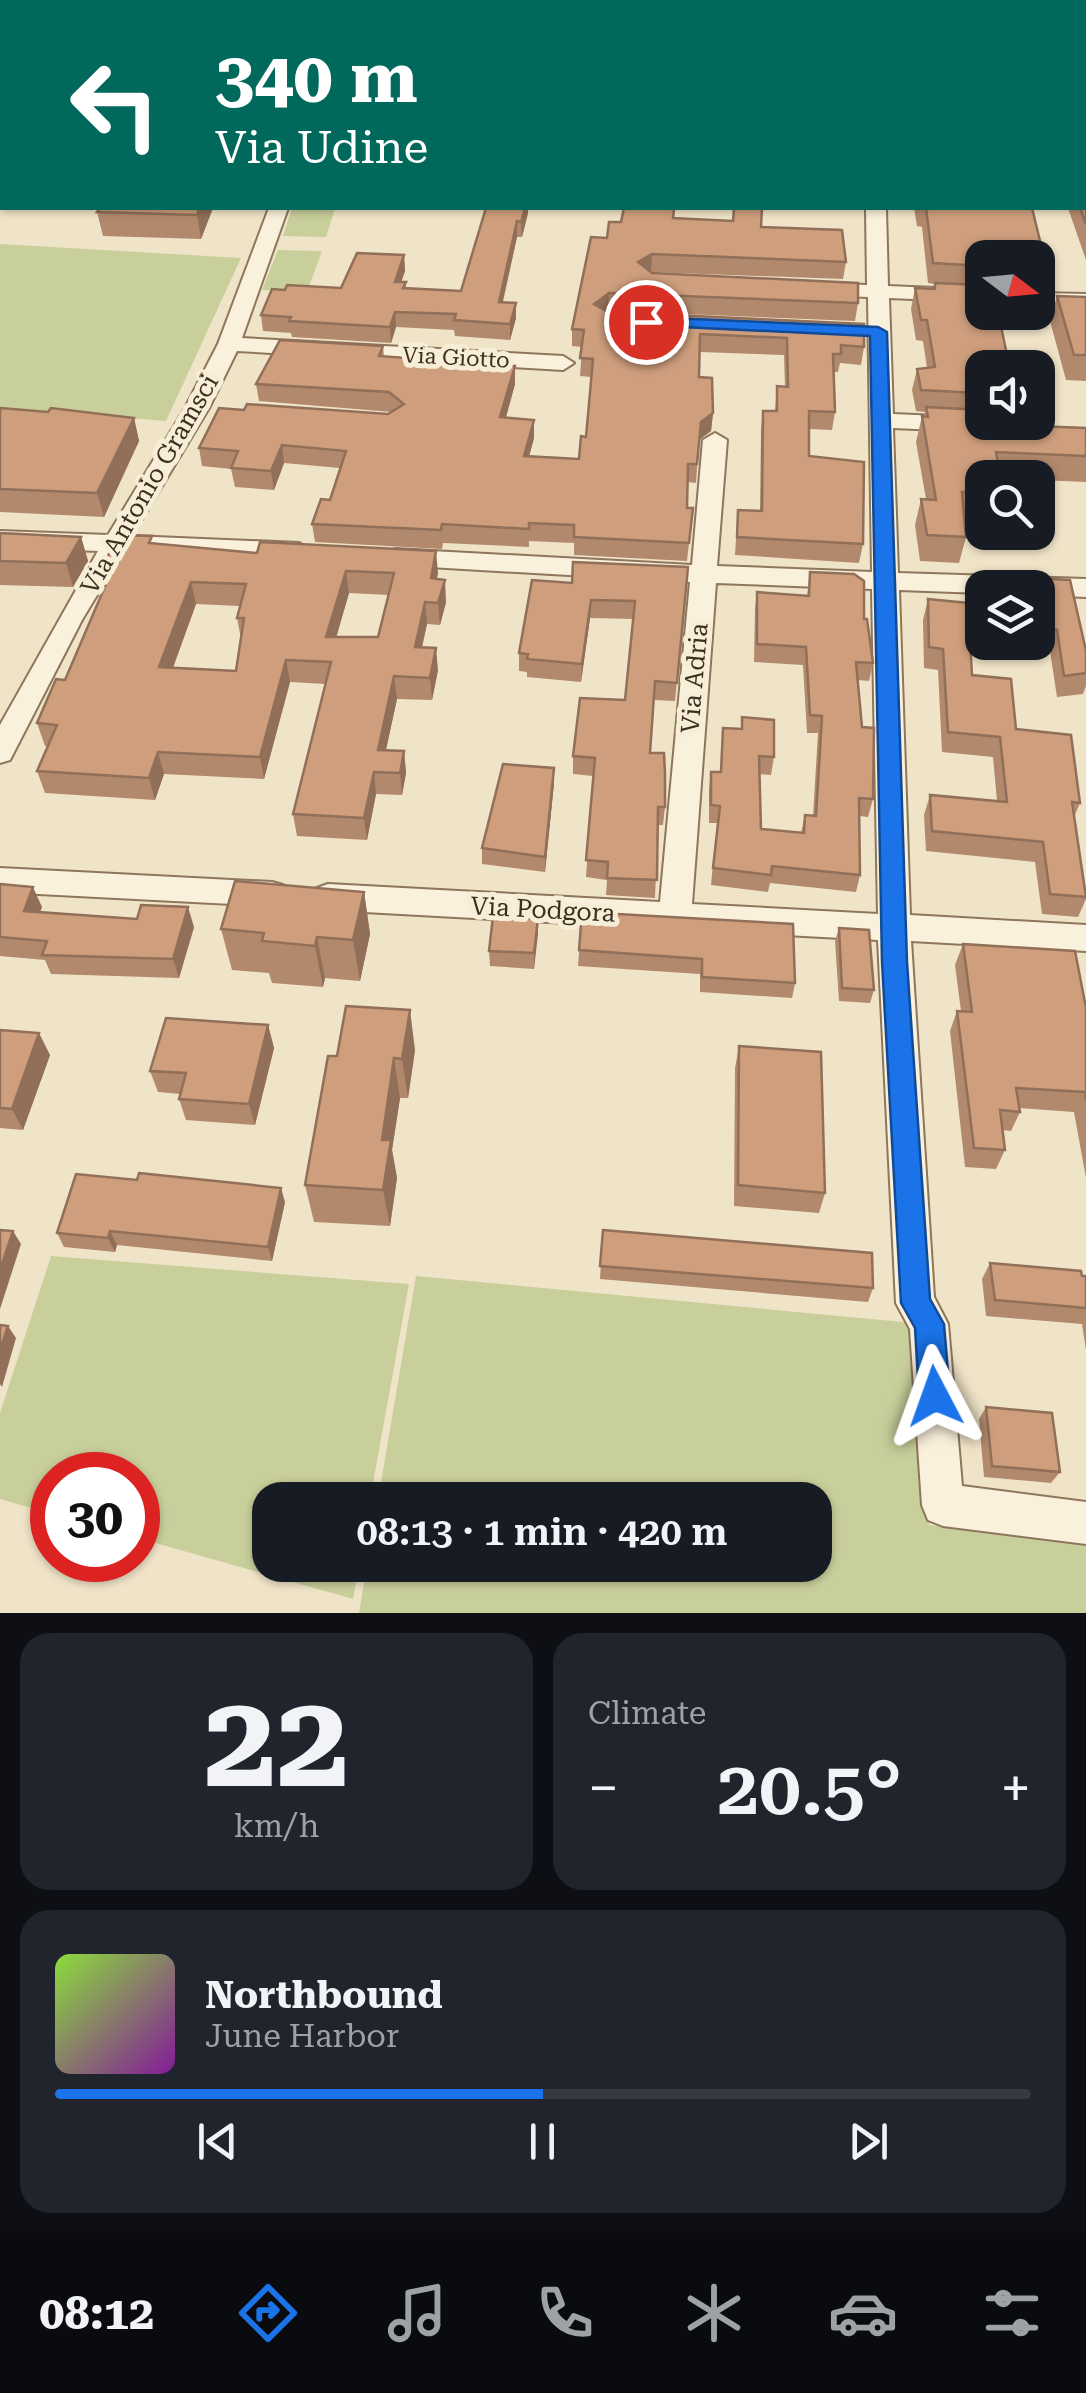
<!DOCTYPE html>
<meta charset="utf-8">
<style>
:root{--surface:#171b24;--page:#20242c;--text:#f1f3f6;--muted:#9ea1a6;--line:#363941;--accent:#1a73e8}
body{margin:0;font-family:"Roboto Serif",serif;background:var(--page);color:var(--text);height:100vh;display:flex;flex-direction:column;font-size:38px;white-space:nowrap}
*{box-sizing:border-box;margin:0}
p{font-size:32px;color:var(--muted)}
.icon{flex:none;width:55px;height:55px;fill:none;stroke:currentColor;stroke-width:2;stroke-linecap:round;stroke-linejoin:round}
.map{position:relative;height:1613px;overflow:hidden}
.drawer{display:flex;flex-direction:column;gap:20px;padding:20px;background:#0d0f14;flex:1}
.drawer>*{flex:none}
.top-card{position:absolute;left:0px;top:0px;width:1088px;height:210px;box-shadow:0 2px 8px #0004;background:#00695c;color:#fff;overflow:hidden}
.needle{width:65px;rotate:106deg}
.fabs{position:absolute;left:965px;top:240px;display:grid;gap:20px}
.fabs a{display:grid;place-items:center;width:90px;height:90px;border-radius:20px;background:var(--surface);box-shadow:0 2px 8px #0004;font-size:50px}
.speed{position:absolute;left:30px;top:1452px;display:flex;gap:20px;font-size:50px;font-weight:700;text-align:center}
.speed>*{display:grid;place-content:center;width:130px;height:130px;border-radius:50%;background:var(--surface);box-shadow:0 2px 8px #0004;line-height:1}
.speed .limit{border:15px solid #d22;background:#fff;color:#111}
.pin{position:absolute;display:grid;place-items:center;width:85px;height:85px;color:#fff;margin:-42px;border:5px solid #fff;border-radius:50%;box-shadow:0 2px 10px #0007}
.me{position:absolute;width:110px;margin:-55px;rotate:356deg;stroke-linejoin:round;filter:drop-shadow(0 0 8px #0008)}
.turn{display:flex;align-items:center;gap:35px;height:210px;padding:0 50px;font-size:45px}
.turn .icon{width:130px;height:130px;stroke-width:2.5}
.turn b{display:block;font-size:70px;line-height:85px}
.big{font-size:75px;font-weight:600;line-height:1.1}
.drawer .tile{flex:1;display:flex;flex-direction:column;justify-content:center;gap:15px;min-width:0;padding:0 35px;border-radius:30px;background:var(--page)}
.drawer .dial{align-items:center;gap:0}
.dial b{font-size:130px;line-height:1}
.song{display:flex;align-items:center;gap:30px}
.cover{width:120px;height:120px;border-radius:15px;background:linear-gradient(135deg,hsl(90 70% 55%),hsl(290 70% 35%))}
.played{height:10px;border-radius:5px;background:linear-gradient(90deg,var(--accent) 50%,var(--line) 50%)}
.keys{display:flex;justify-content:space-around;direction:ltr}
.heat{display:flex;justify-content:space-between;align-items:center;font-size:55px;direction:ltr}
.drawer .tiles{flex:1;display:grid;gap:20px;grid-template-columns:1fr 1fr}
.tile:last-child{grid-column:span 2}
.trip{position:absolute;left:252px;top:1482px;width:580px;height:100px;border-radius:30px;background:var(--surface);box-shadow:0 2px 8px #0004;font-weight:600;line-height:100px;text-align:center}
.dock{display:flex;height:160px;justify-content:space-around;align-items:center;background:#090b0e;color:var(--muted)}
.dock .icon{width:70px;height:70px}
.dock .current{color:var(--accent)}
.dock b{font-size:45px;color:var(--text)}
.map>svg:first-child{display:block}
</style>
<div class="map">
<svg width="1086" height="1613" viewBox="0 0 1086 1613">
<rect width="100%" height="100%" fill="#f0e4c8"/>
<g fill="#c9cf9b">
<path d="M292 208H335L326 237 283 236Z"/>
<path d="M0 244 241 258 166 421 0 408Z"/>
<path d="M278 250 322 251 307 292 262 290Z"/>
<path d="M51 1256 409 1284 370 1500H270V1565H359L353 1599 138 1538V1475H52V1514L0 1499V1413Z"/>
<path d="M416 1276 914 1323 929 1525 1086 1544V1613H359L367 1565H815V1500H378Z"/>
</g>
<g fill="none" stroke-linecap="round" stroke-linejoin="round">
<g stroke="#8d765c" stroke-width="4">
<g id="street">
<path d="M298 0H355L356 2H300Z"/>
<rect x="863" y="0" width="16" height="2"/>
<path d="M269 208H288L242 338 563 356 574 363 563 370 237 351 209 408 132 536 299 543 312 551 299 559 123 552 82 620 10 760 0 763V725L98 551 0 547V531L108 535 185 408 218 344Z"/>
<path d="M866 208H886L888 286 982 290V302L889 298 893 414 962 417 974 424 962 431 893 428 898 573 1086 579V597L1038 595V588H982V593L899 590 910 915 1086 925V951L911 941 934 1297 948 1324 962 1486 1086 1502V1544L943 1526 928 1520 922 1505 910 1329 896 1303 878 940 328 910 317 906 312 897 317 888 328 884 660 902 690 582 395 565 382 557 395 549 692 565 703 440 715 433 727 440 717 566 872 572 868 297 816 295 805 289 816 283 867 285ZM716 583 872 589 878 914 692 904Z"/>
<path d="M1038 293 1086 294V306L1038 305Z"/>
<path d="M0 868 272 882 283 885 288 894 283 903 272 906 0 892Z"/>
</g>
</g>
<g stroke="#6f573f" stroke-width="4">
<path id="secondary" d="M2 27V43L0 44V28Z"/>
</g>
<use href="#street" fill="#faf1dc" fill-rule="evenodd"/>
<use href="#secondary" fill="#faf1dc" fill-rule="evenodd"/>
</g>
<g fill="#b2896c" fill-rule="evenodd">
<path d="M738 0V2L657 1V0Z"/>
<path d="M1085 44H1086V260L1068 208H1085Z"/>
<path d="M213 208 201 239 103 236 97 212Z"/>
<path d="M486 208 528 213 522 237H517L503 302 516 318 510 340 455 336 454 330 396 327 391 343 292 337 291 333 263 331 261 315 285 290 341 288 404 255 405 271 401 282H406V288L461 291Z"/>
<path d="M624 208H675L674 218 761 227 846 262 843 279 650 272 858 303 855 321 607 311 864 347 861 365 840 363 838 372H834L835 412 832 430 809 429V456L863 544 859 563 735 555 738 510 760 511 761 429 763 411H775L777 386 785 387 784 355 700 352 699 377 713 413 711 431 699 440 696 483 688 482 687 508H693L687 561 574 555V543L529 541V547L443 543 442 549 315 542 312 524 330 500 340 468 284 463 274 490 235 487 231 469 202 466 199 448 244 410 388 414 392 412 259 401 256 384 383 346 384 356 515 384 506 417 534 438 529 457 579 459 586 437 591 377 580 376 582 347 572 346V329L607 238 621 222Z"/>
<path d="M914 208H1032L1041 245 1038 258H982V312H998L1007 355 1038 356 1044 378 1038 399V368H982V397H976L973 409 982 410V422H1036L1037 426 1086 428V482L1038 480V478H982V519H964L966 537 959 563 920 561 915 525 921 499H926L916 442 922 416H924L925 412 916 411 912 390 917 369 927 368 923 341 916 340 911 309 915 288 934 289 935 284 928 283 922 227 917 226Z"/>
<path d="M1057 296 1086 297V381L1066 380 1050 321Z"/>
<path d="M0 408 134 418 139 441 104 517 0 512Z"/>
<path d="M0 533 81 537 88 561 73 587 0 585Z"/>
<path d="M154 544 438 573 436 579 446 602 440 625 427 624 422 647 438 670 432 700 397 699 386 750 404 751 406 773 402 795 376 794 367 840 297 836 293 814 326 684 290 682 264 779 164 774 155 800 45 793 37 771 48 746H45L37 723 65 680 102 592 98 577ZM349 593 389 595 378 637H336ZM196 604 240 606 237 618 241 639 236 671 173 668Z"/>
<path d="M688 567 675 701 654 700 650 753 665 807 663 825H658L655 898 606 895 607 880 586 877 593 776 573 774V756L625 700 633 619 590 618 581 682 527 677V672L519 671V653L572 583Z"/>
<path d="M810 572 864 619 873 663 869 681 858 680 862 727 873 799 868 817 860 816V875L856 892 770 883 768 892 711 885 717 823H709V789L711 772H720L723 728 741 729 742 717 774 757 771 775 759 774 761 829 801 833 805 815 813 816 818 733H807L803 665 754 662 755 609 757 592 807 596Z"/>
<path d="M998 576 1070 580 1086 651V686L1083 694 1057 697 1050 651 1030 649 1029 642H1038V588H994Z"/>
<path d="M928 599 972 675 1016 729 1080 803 1074 817 1086 899 1078 917 1042 914 1035 862 926 851 924 815 930 795 997 801 993 757 942 752 938 670 924 668 923 620Z"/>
<path d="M554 768V783L545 872 482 864V848Z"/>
<path d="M0 884 42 907 40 912 194 927 179 978 51 974 45 960 0 956Z"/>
<path d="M364 892 370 934 360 981 325 978 323 987 272 983 269 973 232 970 221 929Z"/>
<path d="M582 912 795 983 792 998 700 992V974L578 966Z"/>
<path d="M538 919 534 969 490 966 489 951Z"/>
<path d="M839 928 874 990 870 1003 839 1001 835 941Z"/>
<path d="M963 944 1086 1008V1178L1074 1112 1019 1108 1020 1112 1011 1131 1002 1130 1005 1150 996 1169 965 1167 950 1031 957 1011H961L955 965Z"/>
<path d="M268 1025 274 1048 255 1125 186 1120 179 1099 180 1094 158 1092 150 1071Z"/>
<path d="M0 1030 50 1055 23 1130 0 1128Z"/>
<path d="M739 1046 825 1193 819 1213 734 1206 735 1068Z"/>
<path d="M415 1050 408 1098H400L392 1150 397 1178 390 1226 314 1222 305 1185 337 1056Z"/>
<path d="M285 1202 272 1261 117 1245 115 1252 64 1247 57 1233Z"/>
<path d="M603 1230 873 1288 868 1302 600 1279Z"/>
<path d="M990 1263 1086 1276V1350L1082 1324 986 1316 982 1279Z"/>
<path d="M986 1407 1060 1472 1051 1483 984 1477 979 1419Z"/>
</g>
<g fill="#916f58">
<path d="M2 173V206L0 210V176Z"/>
<path d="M199 208H213L201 239 197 215Z"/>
<path d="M525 208H528V213L522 237 521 222Z"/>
<path d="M517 221V237L499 317V302Z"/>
<path d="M652 254 651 271 637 280 638 262Z"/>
<path d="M404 255 405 271 396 297 395 282Z"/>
<path d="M609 293 608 310 593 321 594 304Z"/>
<path d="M516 303V318L510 340V324Z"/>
<path d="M395 312 396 327 391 343 390 327Z"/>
<path d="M515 366V384L501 435 500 417Z"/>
<path d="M713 413 711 431 699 440 701 422Z"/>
<path d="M134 418 139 441 104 517 97 493Z"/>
<path d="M534 420V438L524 474V456Z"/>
<path d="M282 445 284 463 274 490 271 471Z"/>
<path d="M81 537 88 561 73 587 66 563Z"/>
<path d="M436 551 438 573 432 601 431 578Z"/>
<path d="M346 571 349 593 330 659 326 637Z"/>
<path d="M445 580 446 602 440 625 438 603Z"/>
<path d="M191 582 196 604 165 689 159 667Z"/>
<path d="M591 600 590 618 581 682 582 664Z"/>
<path d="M425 602 427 624 417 669 415 647Z"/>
<path d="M436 648 438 670 432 700 430 678Z"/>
<path d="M286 660 290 682 264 779 260 757Z"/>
<path d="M394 676 397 699 381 772 378 750Z"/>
<path d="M404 751 406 773 402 795 400 773Z"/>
<path d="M158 752 164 774 155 800 149 778Z"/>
<path d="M554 768V783L545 872V857Z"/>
<path d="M374 772 376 794 367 840 364 818Z"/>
<path d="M33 887 42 907 32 930 24 911Z"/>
<path d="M364 892 370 934 360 981 353 940Z"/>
<path d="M188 907 194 927 179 978 173 959Z"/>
<path d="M538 919V934L534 969V953Z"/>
<path d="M317 937 325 978 323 987 315 946Z"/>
<path d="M410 1010 415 1050 408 1098 402 1059Z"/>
<path d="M268 1025 274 1048 255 1125 249 1104Z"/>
<path d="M39 1033 50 1055 23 1130 12 1109Z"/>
<path d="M394 1058 400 1098 392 1150 397 1178 390 1226 383 1190 382 1140Z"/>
<path d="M281 1188 285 1202 272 1261 268 1247Z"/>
<path d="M13 1231 21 1244 0 1309V1270Z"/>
<path d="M110 1231 117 1245 115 1252 108 1238Z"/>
<path d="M8 1326 16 1338 2 1387 0 1384V1350Z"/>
</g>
<g fill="#cf9f7d" stroke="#916f58" stroke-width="2.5" fill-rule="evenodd">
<path d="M59 0H166L164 2H57Z"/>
<path d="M258 0H298L297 2H308H257Z"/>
<path d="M415 0H601L600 2H414Z"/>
<path d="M1085 44H1086V173L1085 170Z"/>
<path d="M2 59V173L0 176V62Z"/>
<path d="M1085 180H1086V224L1080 208H1085Z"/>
<path d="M100 208H199L197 215 97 212Z"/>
<path d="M486 208H525L521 222 517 221 499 302 516 303 510 324 454 320 456 314 395 312 390 327 289 321 291 317 261 315 272 289 285 290 287 285 341 288 357 253 404 255 395 282H406L403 288 461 291Z"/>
<path d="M624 208H674L673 218 733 221 734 208H762L761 227 842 230 846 262 652 254 638 262 652 273 858 283V303L609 293 594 304 608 312 864 324V347L841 345V354H833L835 412 809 411V456L864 462 863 544 737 537 738 510 762 511 763 411H777V386L788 387 787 338 700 334 699 377 712 378 713 413 701 422 697 464H688L687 508H693L689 543 574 537V525L529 523V529L442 524 441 530 312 524 321 499 330 500 346 451 282 445 271 471 231 468 238 451 199 448 219 408 244 410 247 404 388 414 404 404 389 392 256 384 280 340 383 346 379 356 515 366 500 417 534 420 524 456 579 459 581 436 586 437 593 359 580 358 584 330 572 329 591 237 607 238 609 222H621Z"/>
<path d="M926 208H1032L1041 245 987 242 989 258H982V266L933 263Z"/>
<path d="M935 283 982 285V312H998L1007 355 1038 356 1044 378H1038V368H982V376H973L977 393 921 390 917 369 935 367 927 320H921L915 288 935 289Z"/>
<path d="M1057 296 1086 297V355H1074Z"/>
<path d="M926 407 982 410V422H1036L1037 426 1086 428V456L996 452 1001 478H982V493L962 492 966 537 927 535 921 499 936 500 922 416 928 417Z"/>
<path d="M0 408 48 412 51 408 134 418 97 493 0 489Z"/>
<path d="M0 533 81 537 66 563 0 561Z"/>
<path d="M118 535 152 536 149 543 257 553 260 542 436 551 431 578 445 580 438 603 425 602 415 647 436 648 430 678 394 676 378 750 404 751 400 773 374 772 364 818 293 814 331 662 286 660 260 757 158 752 149 778 37 771 57 725 37 723 56 679 65 680 109 577H98ZM346 571 394 573 378 637H326ZM191 582 246 584 237 618H244L236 671 159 667Z"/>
<path d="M573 562 688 567 677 683 655 681 650 753H664L665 774V807H658L657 880 607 878 608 862 586 860 595 758 573 756 580 698 625 700 635 601 591 600 582 664 527 659 528 654 519 653 532 580 572 583Z"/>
<path d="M810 572 854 574 864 581V619H867L873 663 856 662 862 727 874 728 873 799 859 798 860 875 772 866 771 875 713 868 720 806 711 805V772H721L723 728 742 729V717L774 720V757L759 756 761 829 804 833 805 815 816 816 822 716 810 715 806 647 757 644V592L809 596Z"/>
<path d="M998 576 1070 580 1086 651V673L1064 676 1057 630 1038 628V588H1000Z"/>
<path d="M928 599 968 603 972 675 1011 679 1016 729 1071 735 1080 803 1072 802 1086 897 1050 894 1043 842 932 831 930 795 1007 802 1000 737 948 732 943 649 929 647Z"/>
<path d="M503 764 554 768 545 857 482 848Z"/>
<path d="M235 881 364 892 353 940 317 937 315 946 262 941 264 933 221 929Z"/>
<path d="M0 884 33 887 24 911 137 919 141 905 188 907 173 959 42 955 47 941 0 937Z"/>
<path d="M582 912 793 924 795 983 702 977V959L579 950Z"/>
<path d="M493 916 538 919 534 953 489 951Z"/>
<path d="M839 928 869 930 874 990 842 988Z"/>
<path d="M963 944 1075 951 1086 1008V1100L1085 1092 1016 1088 1020 1112 1000 1110 1005 1150 974 1148 957 1011 972 1012Z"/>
<path d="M346 1006 410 1010 402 1059 394 1058 382 1140H391L383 1190 305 1185 328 1056H337Z"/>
<path d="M166 1018 268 1025 249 1104 179 1099 186 1073 150 1071Z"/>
<path d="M0 1030 39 1033 12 1109 0 1108Z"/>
<path d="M739 1046 821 1052 825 1193 738 1185Z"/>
<path d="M139 1173 281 1188 268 1247 110 1231 108 1238 57 1233 76 1174 137 1180Z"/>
<path d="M0 1230 13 1231 0 1270Z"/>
<path d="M603 1230 872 1253 873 1288 600 1266Z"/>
<path d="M990 1263 1081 1271 1082 1276H1086V1308L995 1300Z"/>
<path d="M0 1325 8 1326 0 1350Z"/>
<path d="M986 1407 1052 1413 1060 1472 992 1466Z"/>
</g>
<path fill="#1a73e8" stroke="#114b97" stroke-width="2.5" d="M646 317 878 327 887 332 907 962 930 1299 944 1324 950 1396 946 1407 935 1412 924 1407 919 1396 915 1328 901 1303 882 962 870 336 641 325 638 322Z"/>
<g text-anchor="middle" stroke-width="10" stroke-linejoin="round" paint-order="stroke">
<g font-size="22" fill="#3d2e20" stroke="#f7eed8">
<text transform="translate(456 357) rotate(3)" y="8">Via Giotto</text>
</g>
<g font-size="25" fill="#3d2e20" stroke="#f7eed8">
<text transform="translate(149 484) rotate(-60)" y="9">Via Antonio Gramsci</text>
<text transform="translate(694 678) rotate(-85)" y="9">Via Adria</text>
<text transform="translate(543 909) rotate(3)" y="9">Via Podgora</text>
</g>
</g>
</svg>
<div class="fabs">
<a><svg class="needle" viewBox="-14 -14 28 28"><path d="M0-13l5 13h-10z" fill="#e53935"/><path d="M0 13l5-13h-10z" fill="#9ea1a6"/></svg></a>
<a><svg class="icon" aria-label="sound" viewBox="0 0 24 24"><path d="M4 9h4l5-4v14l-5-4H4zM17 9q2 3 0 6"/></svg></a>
<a><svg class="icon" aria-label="search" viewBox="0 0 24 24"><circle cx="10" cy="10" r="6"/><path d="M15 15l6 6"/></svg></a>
<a><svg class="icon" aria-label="layers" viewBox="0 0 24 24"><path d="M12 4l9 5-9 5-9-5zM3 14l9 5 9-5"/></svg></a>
</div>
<div class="speed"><div class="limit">30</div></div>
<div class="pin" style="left:646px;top:322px;background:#d93025"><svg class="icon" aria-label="arrive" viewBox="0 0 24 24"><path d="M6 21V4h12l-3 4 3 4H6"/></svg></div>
<svg class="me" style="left:935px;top:1396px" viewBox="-20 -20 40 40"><path d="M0-17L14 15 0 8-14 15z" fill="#1a73e8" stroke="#fff" stroke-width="4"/></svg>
<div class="trip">08:13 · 1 min · 420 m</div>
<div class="top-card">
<div class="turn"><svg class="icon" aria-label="left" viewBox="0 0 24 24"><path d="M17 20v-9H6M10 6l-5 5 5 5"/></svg><div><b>340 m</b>Via Udine</div></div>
</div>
</div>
<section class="drawer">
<div class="tiles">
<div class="tile dial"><b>22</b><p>km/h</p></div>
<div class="tile"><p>Climate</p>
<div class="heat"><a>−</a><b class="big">20.5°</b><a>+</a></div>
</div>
<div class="tile">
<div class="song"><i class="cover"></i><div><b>Northbound</b><p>June Harbor</p></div></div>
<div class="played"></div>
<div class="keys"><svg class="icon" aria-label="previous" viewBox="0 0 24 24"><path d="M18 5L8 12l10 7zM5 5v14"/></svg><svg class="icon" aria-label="pause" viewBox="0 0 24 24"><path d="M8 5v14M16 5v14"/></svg><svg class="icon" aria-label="next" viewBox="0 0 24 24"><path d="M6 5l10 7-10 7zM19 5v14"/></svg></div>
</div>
</div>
</section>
<nav class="dock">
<b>08:12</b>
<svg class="icon current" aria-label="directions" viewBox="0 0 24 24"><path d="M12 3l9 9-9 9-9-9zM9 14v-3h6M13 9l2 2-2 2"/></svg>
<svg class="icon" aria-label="music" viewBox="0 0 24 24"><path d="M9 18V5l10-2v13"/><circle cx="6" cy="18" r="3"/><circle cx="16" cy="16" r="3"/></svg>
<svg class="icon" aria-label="phone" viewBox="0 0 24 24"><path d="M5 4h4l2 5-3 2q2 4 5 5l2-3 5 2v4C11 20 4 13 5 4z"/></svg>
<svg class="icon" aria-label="climate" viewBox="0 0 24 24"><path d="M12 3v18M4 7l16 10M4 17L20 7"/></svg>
<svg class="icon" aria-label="car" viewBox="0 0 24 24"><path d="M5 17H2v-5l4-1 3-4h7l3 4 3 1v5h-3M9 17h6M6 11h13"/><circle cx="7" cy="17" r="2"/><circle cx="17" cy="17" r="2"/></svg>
<svg class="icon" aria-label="filters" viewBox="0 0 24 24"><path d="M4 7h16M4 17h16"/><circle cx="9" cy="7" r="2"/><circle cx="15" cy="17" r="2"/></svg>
</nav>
